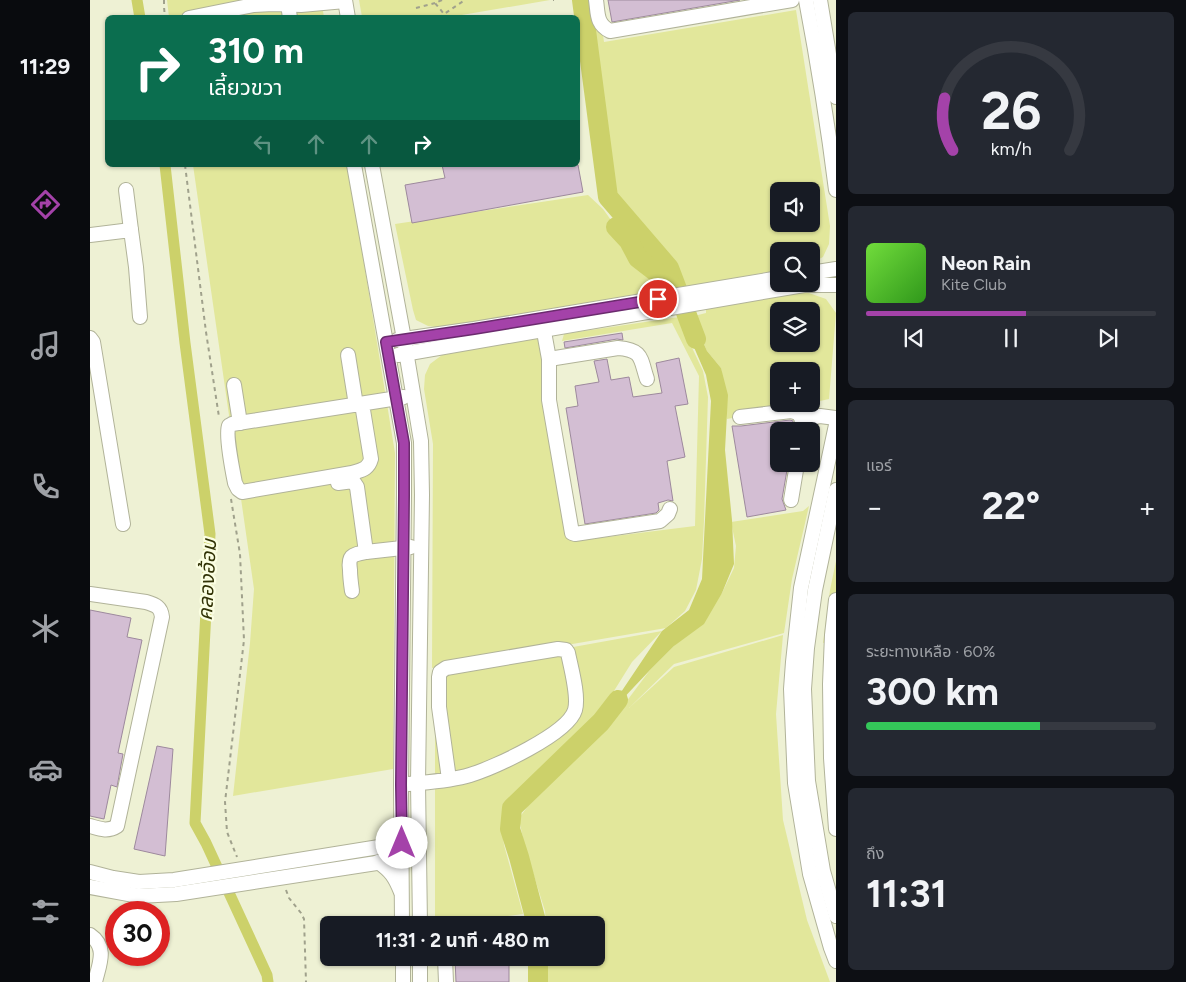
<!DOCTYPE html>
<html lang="th">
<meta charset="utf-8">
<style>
:root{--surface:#171b24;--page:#242831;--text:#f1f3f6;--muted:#9ea1a6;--line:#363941;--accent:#a442a9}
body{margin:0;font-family:Figtree,"Noto Sans Thai",sans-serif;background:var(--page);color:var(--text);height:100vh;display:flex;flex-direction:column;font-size:19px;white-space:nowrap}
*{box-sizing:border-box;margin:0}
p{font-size:16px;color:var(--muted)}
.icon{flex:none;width:28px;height:28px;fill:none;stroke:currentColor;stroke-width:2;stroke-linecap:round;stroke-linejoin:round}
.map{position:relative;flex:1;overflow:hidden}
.details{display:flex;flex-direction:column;gap:12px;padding:12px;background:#0d0f14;width:350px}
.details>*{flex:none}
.guide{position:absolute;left:15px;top:15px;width:475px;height:152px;border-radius:8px;box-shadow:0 1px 4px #0004;background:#0b6e4f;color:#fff;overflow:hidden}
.fabs{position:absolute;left:680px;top:182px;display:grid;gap:10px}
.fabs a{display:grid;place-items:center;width:50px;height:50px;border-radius:8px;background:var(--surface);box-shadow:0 1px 4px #0004;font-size:25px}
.speed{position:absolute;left:15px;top:901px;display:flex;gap:10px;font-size:25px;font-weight:700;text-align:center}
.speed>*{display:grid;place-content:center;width:65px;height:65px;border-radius:50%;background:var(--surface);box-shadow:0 1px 4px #0004;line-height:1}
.speed .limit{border:8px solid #d22;background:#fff;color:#111}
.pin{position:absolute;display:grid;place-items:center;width:42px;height:42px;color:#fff;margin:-21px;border:2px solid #fff;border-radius:50%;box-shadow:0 1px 5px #0007}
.me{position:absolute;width:55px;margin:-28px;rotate:0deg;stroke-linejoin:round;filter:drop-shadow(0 0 4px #0008)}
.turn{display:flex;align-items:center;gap:18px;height:105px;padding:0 20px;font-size:22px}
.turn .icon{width:65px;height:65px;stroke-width:2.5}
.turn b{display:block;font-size:35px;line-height:42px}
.lanes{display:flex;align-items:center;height:48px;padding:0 20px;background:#0003;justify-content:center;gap:25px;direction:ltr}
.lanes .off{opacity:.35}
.big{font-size:38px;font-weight:700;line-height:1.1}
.details .widget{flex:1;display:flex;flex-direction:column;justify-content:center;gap:8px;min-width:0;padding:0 18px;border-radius:8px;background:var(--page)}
.details .dial{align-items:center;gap:0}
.dial svg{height:130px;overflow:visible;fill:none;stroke:var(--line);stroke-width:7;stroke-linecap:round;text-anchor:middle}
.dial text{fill:var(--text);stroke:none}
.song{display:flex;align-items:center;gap:15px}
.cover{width:60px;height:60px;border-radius:8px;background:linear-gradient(135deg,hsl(100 70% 55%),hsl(110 70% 35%))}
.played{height:5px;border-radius:2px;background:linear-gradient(90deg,var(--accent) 55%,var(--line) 55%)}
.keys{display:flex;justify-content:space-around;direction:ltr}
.heat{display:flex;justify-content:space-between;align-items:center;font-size:28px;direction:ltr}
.charge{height:8px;border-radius:4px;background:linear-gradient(90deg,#34c759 60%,var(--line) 0)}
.trip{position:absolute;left:230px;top:916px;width:285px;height:50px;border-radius:8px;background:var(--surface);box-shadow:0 1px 4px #0004;font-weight:700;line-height:50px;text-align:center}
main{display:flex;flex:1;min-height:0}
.menu{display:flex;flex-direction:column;width:90px;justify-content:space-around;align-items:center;background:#090b0e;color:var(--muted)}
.menu .icon{width:35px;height:35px}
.menu .selected{color:var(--accent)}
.menu b{font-size:22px;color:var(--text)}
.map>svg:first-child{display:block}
</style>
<main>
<nav class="menu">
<b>11:29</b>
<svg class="icon selected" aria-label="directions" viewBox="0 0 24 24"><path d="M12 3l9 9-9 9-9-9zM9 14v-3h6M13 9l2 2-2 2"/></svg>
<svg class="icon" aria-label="music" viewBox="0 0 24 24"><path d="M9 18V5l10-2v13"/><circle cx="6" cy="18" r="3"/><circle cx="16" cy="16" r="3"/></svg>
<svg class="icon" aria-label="phone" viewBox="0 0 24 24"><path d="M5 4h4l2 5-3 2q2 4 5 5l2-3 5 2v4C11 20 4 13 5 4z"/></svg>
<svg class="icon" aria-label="climate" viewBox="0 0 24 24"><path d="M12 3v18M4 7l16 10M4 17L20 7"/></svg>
<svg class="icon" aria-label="car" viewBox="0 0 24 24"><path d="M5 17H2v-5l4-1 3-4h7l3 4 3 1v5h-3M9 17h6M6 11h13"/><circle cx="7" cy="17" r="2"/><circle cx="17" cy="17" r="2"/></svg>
<svg class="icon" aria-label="filters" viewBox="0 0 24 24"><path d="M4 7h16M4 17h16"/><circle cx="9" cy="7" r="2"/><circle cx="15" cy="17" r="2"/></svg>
</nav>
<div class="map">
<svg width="746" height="982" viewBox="0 0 746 982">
<rect width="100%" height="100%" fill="#eef1d4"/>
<g fill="#e2e79b" fill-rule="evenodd">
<path d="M77 0H177L98 18 79 17Z"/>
<path d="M231 0 234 17 113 18Z"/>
<path d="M269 0H460L360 17H272Z"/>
<path d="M492 0H508L514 42 706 10 740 226 739 244 733 257 721 263V251H689V270L595 287 590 276 589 268 524 198ZM689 191H721V224H689Z"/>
<path d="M103 165H258L305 453 303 769 143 796 160 643 164 589Z"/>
<path d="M498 195 513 209 526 227 539 241 548 258 577 281 576 290 353 328 338 326 326 320 323 310 305 224Z"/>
<path d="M716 292 736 299 746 313 739 399 721 403V371H689V404H716L637 419 631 368 617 351 608 331 604 316 616 313V309ZM689 311H721V344H689Z"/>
<path d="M589 317 597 337 613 371 618 397 614 521 612 559 606 590 595 611 576 628 342 668 343 444 334 389 335 375 340 364 352 355 449 337 452 344 485 541 605 526 609 376 582 323 472 341 474 334Z"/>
<path d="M719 506 702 579 694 633 584 664 539 708 584 667 693 635 686 714 693 820 717 920 740 982H455L457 958H506V925H456L455 911 434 844 429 818 438 806 515 730 560 670 584 646 632 593 644 568 646 546 641 522 713 511Z"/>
<path d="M746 561V609L740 641 733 643 740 590Z"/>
<path d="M572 631 542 662 504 723 421 796 411 821 414 845 433 914 345 925V672Z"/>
</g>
<path fill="#ccd16a" d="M605 312 608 331 617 351 631 368 638 395 635 450 642 520 644 564 632 593 614 624 584 646 560 670 511 722 572 631 599 610 612 579 621 401 616 375 590 315Z"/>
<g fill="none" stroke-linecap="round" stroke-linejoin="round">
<g stroke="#ccd16a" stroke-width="11">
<path d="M47 0 50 18"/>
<path d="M75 165 95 343 120 534 105 823 116 843 177 975 178 982"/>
</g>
<g stroke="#ccd16a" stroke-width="20">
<path d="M492 0 518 197 579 268 606 339"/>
<path d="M526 227 539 241 548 258 579 282 578 289"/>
<path d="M447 925 429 857 420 829 422 808 511 722 528 700"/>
<path d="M448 982V958"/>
</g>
</g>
<g fill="#d3bed3" stroke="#9d899d">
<path d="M518 0H650L522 22Z"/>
<path d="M352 165H488L493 192 322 223 315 185 355 178Z"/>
<path d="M532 333 533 340 527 339 475 348 474 342Z"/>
<path d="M589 358 598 404 585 406 595 457 577 461 583 501 578 500 568 503 569 510 566 513 495 524 476 408 488 406 485 386 509 382 504 361 517 359 521 380 539 377 543 397 572 393 566 363Z"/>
<path d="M700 420 703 421 702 431H689V464H698L692 499 696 510 657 517 642 426H651Z"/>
<path d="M0 610 41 618 37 637 52 640 28 753 33 754 27 787 21 785 14 819 0 816Z"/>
<path d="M67 746 83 749 75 856 44 849Z"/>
<path d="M365 958H419V982H366Z"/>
</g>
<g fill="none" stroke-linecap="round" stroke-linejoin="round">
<g stroke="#b1b399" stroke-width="16">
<g id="minor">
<path d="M255 0 258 18"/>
<path d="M506 0C508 13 506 24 520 31L702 0"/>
<path d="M716 0C728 63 738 126 746 190"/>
<path d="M730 0 746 97"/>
<path d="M198 4 200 18"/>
<path d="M99 18 164 5 183 4 211 5 255 1"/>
<path d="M264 165 314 443V495L311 785 312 925"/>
<path d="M282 165 314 339 331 441 332 495 328 783 330 925"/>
<path d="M36 190 41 230"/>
<path d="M0 235 41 230 46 267 50 317"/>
<path d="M721 273 746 269"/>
<path d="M452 321 459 359V400L482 533 485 534 570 521 578 514 580 509"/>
<path d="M0 338 3 342 33 524"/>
<path d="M307 340 384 329 689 278"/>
<path d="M258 355 266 405"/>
<path d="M308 355 714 285H746"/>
<path d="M459 359 528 348C553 350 550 358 557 379"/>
<path d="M144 385 150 423"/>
<path d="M272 404 281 459C278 470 271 470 262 473L152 492 148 489 145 483C143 473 135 433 139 426 139 425 141 425 142 424L314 397"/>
<path d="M650 417 701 411 708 413 712 419 711 431"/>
<path d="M712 419 730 416 746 418"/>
<path d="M746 425 711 588 703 662 701 689 705 783 720 874 741 948 746 961"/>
<path d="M248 483 263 481 267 487 276 552 321 547"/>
<path d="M746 490 725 590 717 648 714 689 718 781 733 871 746 916"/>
<path d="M701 500 707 464"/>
<path d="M262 591C261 584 260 577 260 570 258 555 262 555 276 552"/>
<path d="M0 594 56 602C66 605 71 607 72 617L27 826C18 832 10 829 0 826"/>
<path d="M746 600 742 635 740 684 741 758 746 829"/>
<path d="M319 784C339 782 360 781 380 775 403 768 478 734 485 710 489 696 481 668 478 653L476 650 468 649 356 668 350 672 349 677V707L359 779"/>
<path d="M288 862C301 871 305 877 311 892"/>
<path d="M0 872 23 878 49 882 84 880 320 842"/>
<path d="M0 887 49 896 86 894 319 858"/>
<path d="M0 935C18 947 9 965 5 982"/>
<path d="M313 958V982"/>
<path d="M330 958V982"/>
<path d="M355 958 356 982"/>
</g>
</g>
<g stroke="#a0a18c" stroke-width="2" stroke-dasharray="4 4" stroke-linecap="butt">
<path d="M74 0V7L75 18"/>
<path d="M352 0 345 3 354 14 375 0"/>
<path d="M463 0H464"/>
<path d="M326 8 345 3"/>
<path d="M349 18 354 14"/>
<path d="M95 165 116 332 129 417"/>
<path d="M141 499 150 554 154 640 135 802 137 832 147 857"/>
<path d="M196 890 199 898 211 913 214 919 216 982"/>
</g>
<use href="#minor" stroke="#fff" stroke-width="14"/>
</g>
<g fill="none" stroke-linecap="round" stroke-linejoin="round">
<g stroke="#6b2b6e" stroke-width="12">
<path id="route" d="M312 843 311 785 314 495V443L296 342 384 329 568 299"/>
</g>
<use href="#route" stroke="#a442a9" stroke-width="9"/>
</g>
<g text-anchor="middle" stroke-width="4.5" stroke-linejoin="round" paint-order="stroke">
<g font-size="20" font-style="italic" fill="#313205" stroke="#fbfee2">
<text transform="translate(117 580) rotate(-87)" y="7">คลองอ้อม</text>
</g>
</g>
</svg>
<div class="fabs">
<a><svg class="icon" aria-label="sound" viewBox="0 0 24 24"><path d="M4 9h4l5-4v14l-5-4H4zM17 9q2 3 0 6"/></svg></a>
<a><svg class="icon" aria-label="search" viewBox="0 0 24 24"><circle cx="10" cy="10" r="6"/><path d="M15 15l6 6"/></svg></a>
<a><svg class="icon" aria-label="layers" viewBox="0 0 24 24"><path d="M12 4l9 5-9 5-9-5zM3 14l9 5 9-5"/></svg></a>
<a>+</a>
<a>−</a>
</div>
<div class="speed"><div class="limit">30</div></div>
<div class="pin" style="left:568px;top:299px;background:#d93025"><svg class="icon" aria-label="arrive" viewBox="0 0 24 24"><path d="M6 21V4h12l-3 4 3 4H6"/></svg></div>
<svg class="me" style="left:312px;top:843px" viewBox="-20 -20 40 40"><circle r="19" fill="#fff"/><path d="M0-13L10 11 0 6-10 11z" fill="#a442a9"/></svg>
<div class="trip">11:31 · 2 นาที · 480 m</div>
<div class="guide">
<div class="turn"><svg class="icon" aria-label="right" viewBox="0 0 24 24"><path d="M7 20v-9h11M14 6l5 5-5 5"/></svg><div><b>310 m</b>เลี้ยวขวา</div></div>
<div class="lanes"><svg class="icon off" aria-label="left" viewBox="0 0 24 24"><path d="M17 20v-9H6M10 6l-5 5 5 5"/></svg><svg class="icon off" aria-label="ahead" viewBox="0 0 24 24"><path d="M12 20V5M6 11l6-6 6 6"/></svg><svg class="icon off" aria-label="ahead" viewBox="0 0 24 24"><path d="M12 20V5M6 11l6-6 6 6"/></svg><svg class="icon" aria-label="right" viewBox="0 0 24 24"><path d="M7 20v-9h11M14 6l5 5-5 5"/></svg></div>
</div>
</div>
<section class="details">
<div class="widget dial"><svg viewBox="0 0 100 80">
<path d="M14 69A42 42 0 1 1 86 69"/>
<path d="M14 69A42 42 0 0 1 9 37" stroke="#a442a9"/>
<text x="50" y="56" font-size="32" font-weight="700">26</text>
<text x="50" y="72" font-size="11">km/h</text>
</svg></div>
<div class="widget">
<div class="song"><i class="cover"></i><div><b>Neon Rain</b><p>Kite Club</p></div></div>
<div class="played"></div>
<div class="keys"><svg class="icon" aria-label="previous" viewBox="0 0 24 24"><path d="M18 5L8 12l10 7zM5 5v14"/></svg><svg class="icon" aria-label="pause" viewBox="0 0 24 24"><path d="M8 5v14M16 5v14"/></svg><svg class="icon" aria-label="next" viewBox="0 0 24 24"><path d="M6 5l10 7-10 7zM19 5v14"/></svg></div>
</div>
<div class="widget"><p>แอร์</p>
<div class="heat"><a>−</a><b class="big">22°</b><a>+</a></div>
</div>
<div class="widget"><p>ระยะทางเหลือ · 60%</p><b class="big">300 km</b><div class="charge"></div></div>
<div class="widget"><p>ถึง</p><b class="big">11:31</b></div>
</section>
</main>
